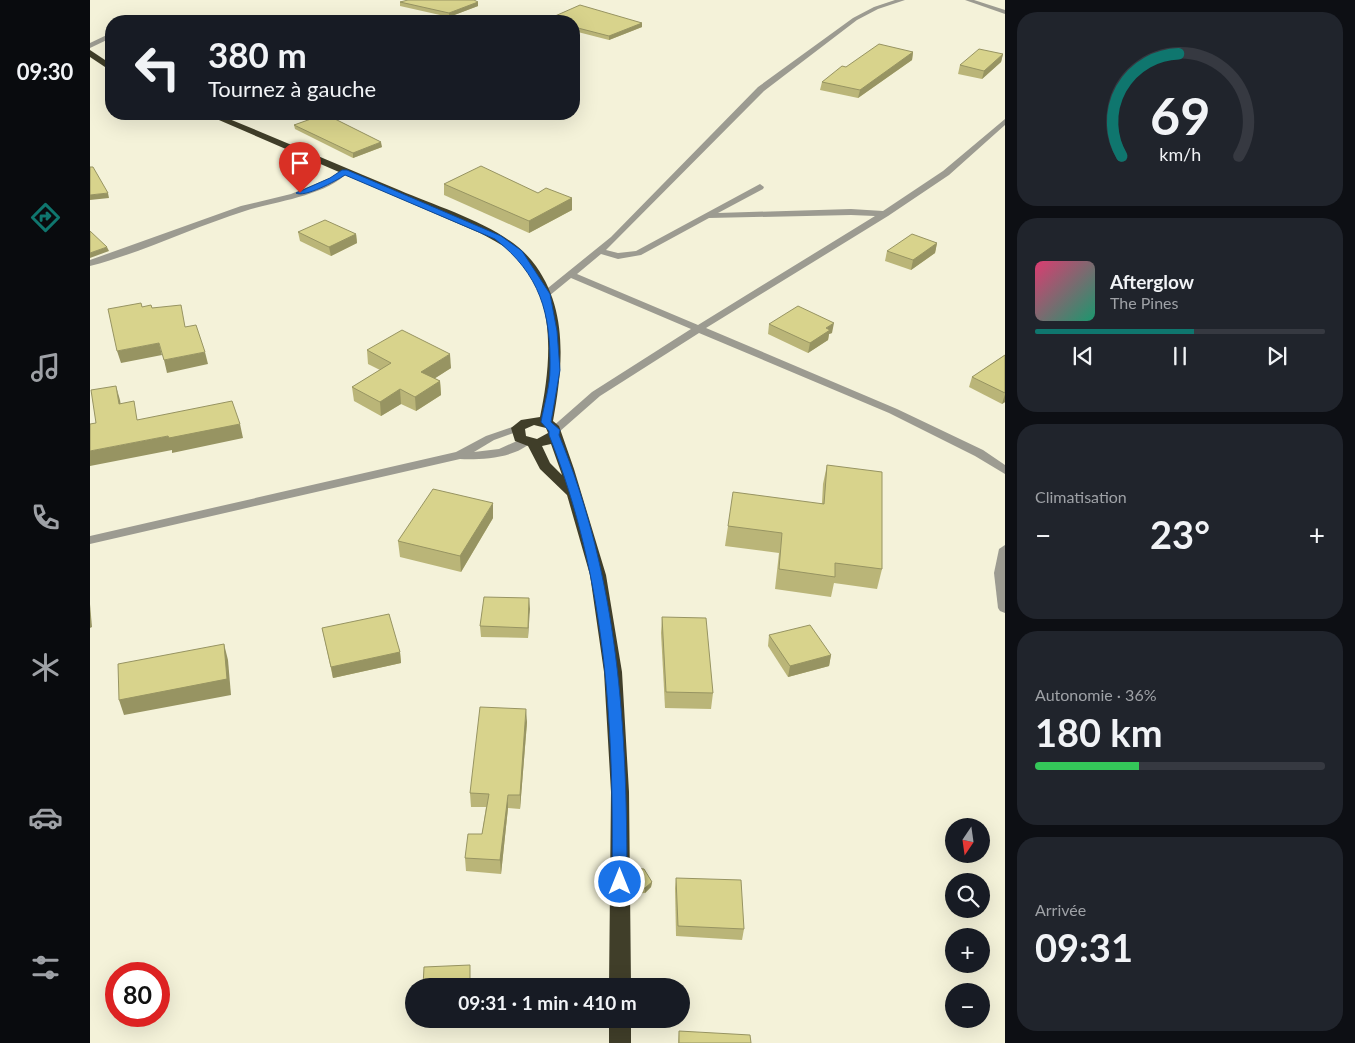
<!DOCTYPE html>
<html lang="fr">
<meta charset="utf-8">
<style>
:root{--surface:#171b24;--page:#20242c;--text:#f1f3f6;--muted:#9ea1a6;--line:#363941;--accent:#0f766e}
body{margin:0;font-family:Lato,sans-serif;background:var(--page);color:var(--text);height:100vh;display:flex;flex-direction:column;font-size:19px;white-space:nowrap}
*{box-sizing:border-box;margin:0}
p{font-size:16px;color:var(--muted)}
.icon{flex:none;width:28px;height:28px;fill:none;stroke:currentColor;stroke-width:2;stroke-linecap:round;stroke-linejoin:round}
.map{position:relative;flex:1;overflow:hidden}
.side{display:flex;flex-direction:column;gap:12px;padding:12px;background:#0d0f14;width:350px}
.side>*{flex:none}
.hud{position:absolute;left:15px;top:15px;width:475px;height:105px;border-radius:20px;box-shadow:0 5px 20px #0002;background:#171b24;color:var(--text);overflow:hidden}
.needle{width:32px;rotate:193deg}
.tools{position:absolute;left:855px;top:818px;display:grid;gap:10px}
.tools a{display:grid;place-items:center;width:45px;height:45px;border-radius:50%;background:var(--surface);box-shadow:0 5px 20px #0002;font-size:25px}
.speed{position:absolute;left:15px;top:962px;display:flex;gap:10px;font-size:25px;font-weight:700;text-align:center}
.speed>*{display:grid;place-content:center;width:65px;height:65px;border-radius:50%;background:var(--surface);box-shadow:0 5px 20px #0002;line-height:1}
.speed .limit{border:8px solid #d22;background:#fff;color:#111}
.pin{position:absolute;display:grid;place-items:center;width:42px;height:42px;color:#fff;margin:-51px -21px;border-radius:50% 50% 50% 0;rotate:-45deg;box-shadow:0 0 5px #0007}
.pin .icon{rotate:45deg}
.me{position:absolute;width:55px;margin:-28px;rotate:0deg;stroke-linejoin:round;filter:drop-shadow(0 0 4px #0008)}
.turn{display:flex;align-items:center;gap:18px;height:105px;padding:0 20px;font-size:22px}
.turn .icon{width:65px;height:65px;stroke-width:2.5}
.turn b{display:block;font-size:35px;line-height:42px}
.big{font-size:38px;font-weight:700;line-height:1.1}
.side .card{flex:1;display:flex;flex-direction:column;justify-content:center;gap:8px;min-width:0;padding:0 18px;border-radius:20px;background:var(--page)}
.side .dial{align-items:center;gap:0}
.dial svg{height:130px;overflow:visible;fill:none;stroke:var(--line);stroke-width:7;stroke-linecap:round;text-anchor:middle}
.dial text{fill:var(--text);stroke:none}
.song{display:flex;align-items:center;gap:15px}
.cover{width:60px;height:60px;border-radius:8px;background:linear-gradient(135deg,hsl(340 70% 55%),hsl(160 70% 35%))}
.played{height:5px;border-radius:2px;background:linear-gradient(90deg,var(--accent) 55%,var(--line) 55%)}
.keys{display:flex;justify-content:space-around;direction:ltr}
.heat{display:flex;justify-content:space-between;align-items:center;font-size:28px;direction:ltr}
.charge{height:8px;border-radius:4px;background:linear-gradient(90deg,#34c759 36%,var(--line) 0)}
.trip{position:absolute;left:315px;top:978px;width:285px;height:50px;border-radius:25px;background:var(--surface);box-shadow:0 5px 20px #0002;font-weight:700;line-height:50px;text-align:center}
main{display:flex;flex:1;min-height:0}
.dock{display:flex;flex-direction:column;width:90px;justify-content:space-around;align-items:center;background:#090b0e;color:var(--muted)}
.dock .icon{width:35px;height:35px}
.dock .on{color:var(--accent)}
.dock b{font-size:22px;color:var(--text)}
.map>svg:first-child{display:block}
</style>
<main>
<nav class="dock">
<b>09:30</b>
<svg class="icon on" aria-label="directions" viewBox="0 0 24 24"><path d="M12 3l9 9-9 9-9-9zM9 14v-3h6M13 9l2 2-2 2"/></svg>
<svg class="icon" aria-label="music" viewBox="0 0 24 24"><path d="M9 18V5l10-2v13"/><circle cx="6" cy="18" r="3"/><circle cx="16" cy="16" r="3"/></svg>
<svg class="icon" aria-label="phone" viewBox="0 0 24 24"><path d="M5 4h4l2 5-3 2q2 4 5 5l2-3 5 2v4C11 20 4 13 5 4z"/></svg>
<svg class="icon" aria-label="climate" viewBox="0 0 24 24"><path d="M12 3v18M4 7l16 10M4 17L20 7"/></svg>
<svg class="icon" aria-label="car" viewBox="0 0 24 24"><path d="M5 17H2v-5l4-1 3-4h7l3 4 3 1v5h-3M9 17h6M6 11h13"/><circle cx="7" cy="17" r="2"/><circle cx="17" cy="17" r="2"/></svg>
<svg class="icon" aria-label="filters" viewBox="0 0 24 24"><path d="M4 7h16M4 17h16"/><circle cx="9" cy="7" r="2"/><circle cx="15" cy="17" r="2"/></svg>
</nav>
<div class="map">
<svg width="915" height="1043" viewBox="0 0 915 1043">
<rect width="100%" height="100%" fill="#f4f2d9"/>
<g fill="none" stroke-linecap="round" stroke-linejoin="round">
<g fill="#9c9b91" fill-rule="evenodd">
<path d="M805 0H815L788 9 767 20 674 91 516 250 528 253 546 251 670 184 674 187 673 189 628 213 761 209 793 211 853 171 915 119V125L859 175 798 216 616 328 807 409 893 450 915 465V474L885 456 799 413 609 333 510 396 469 432H461L459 430 461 428 502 392 601 329 481 278 459 296H453V292L521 237 668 87 763 18 784 7ZM761 215 785 216 608 325 487 274 511 254 528 259 551 255 619 218Z"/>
<path d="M875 0H884L915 10V14Z"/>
<path d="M50 15 53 17 49 21H42Z"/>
<path d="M21 33V38L0 48V43Z"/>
<path d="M254 169 258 172C236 196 186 201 155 211 104 227 51 253 0 266V260L151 206 201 194 240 178Z"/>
<path d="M428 425 432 426 434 428 432 430 404 440 384 452 409 449 436 437 442 441C427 458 391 460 370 459L0 544V536L366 452 396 436Z"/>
<path d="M915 545V613L910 611 908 608 904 573 909 549Z"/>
</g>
<g fill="#403e29" fill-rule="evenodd">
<path d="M0 50 21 64V71L0 57Z"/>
<path d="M115 114H127C188 139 249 165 309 190 350 208 414 226 442 261 479 307 473 367 463 421L469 426 484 469 516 575 532 672 539 792 541 986H519L521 792 514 672 500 575 477 495 450 469 438 446 425 441 421 428 431 420 450 417C461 365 468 294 423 253 413 245 401 239 390 233ZM444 425 456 428 458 433 447 439 436 436 435 429ZM461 444 472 475 460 463 452 446Z"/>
<rect x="519" y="1019" width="22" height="24"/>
</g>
</g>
<g fill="#bab578">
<path d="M310 2H388V6L359 17 310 6Z"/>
<path d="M456 20 552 23V27L519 40 484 31V21H456Z"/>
<path d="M823 52 822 60 768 98 730 90 732 82 756 67Z"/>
<path d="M913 54 911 62 892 79 868 74 870 65Z"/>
<path d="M204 125 292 147 263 158 205 129Z"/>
<path d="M354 184 448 193 482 198V210L439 233 354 195Z"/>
<path d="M208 232 266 234 267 243 241 256 210 241Z"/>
<path d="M847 243 845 253 821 270 795 261 797 251Z"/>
<path d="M679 324 742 333 739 334 738 340 718 353 678 334Z"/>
<path d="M277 350 361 368 345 378 350 381 351 395 326 411 311 404 291 416 264 401 262 387 290 370 278 364Z"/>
<path d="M915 355V402L912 404 879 387 882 377Z"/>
<path d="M737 465 792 569 787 589 744 583 741 597 685 589 689 553 635 546 638 526 732 503 733 484Z"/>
<path d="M403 518 371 572 310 557 308 541Z"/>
<path d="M439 598 438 638 391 637 390 626Z"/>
<path d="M572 617 623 693 621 709 575 708 571 633Z"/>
<path d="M232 628 310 652 311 663 243 678Z"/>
<path d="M679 635 741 655 739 666 698 677 678 646Z"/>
<path d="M437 722 430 809 418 808 411 874 376 871 375 858 392 834 396 807H381L380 793Z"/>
<path d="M542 868 562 882 561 887 555 893 542 894Z"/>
<path d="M586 878 654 929 652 940 586 936 585 888Z"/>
<path d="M589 1031 661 1043H588Z"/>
</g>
<g fill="#979462">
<path d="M388 2V6L359 17V13Z"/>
<path d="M552 23V27L519 40V36Z"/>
<path d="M823 52 822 60 768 98 770 90Z"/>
<path d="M913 54 911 62 892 79 894 71Z"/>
<path d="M291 142 292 147 263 158V153Z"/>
<path d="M18 193 19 198 0 200V195Z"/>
<path d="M482 198V210L439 233V221Z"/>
<path d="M266 234 267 243 241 256 239 247Z"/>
<path d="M847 243 845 253 821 270 823 260Z"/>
<path d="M17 247 19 251 0 258V253Z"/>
<path d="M744 323 742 333 739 334 738 340 718 353 720 343 736 328Z"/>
<path d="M69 343 72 355 31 363 27 351Z"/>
<path d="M115 352 118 364 77 373 74 360Z"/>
<path d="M360 354 361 368 333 386 331 372Z"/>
<path d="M350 381 351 395 326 411 325 397Z"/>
<path d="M26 386 30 400 33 418 29 404Z"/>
<path d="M310 389 311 404 291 416 290 402Z"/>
<path d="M915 394V402L912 404Z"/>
<path d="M150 424 153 438 82 453V450L0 466V451L78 436Z"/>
<path d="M403 503V518L371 572 370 556Z"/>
<path d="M439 598 440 609 438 638V628Z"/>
<path d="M0 604 2 627 0 628Z"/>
<path d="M134 644 138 660 141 695 34 715 29 700Z"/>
<path d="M310 652 311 663 243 678 241 667Z"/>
<path d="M741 655 739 666 698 677 700 666Z"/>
<path d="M436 709 437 722 430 809V795Z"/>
<path d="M418 795V808L411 874 410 860Z"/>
<path d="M562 882 561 887 555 893V888Z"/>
</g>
<g fill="#d8d38c" stroke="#979462">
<path d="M318 0H384L388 2 359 13 310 2Z"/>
<path d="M490 5 552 23 519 36 484 27V21H461L456 20Z"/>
<path d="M789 44 823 52 770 90 732 82 752 66 756 67Z"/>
<path d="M889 49 913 54 894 71 870 65Z"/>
<path d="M235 114 291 142 263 153 204 125Z"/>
<path d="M391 166 448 193 456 188 482 198 439 221 354 184Z"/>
<path d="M0 167H3L18 193 0 195Z"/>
<path d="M235 220 266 234 239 247 208 232Z"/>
<path d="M0 231 17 247 0 253Z"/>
<path d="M822 234 847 243 823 260 797 251Z"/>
<path d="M51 303 52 307 61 305 62 308 91 305 95 327 106 325 115 352 74 360 69 343 27 351 18 309Z"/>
<path d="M708 306 744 323 736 328 740 330 720 343 679 324Z"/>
<path d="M312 330 360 354 331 372 350 381 325 397 310 389 290 402 262 387 301 363 277 350Z"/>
<path d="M915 355V393L882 377Z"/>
<path d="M26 386 29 404 44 401 47 420 142 401 150 424 79 438 78 436 0 451V424L6 423 1 390Z"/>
<path d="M737 465 792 472V569L745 563V577L689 569 692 533 638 526 643 492 734 504Z"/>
<path d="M343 489 403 503 370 556 308 541Z"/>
<path d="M394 597 439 598 438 628 390 626Z"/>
<path d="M299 614 310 652 241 667 232 628Z"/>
<path d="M572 617 616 618 623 693 576 692Z"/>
<path d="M720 625 741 655 700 666 679 635Z"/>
<path d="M134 644 137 679 29 700 28 664Z"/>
<path d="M390 707 436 709 430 795H418L410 860 375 858 378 834H392L399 794 380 793Z"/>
<path d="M542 868 554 869 562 882 555 888H542Z"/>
<path d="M586 878 651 880 654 929 588 926Z"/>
<path d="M380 965V986H333L334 967Z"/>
<path d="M589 1031 660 1035 661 1043H589Z"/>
</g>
<path fill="#1a73e8" stroke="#114b97" d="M252 170H257L411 236 432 251 460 294 467 331 470 370 461 422 470 430 469 435C529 581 537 727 537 882L535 887 530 889 525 887 522 882C524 727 517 581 459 435V431L451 422C454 405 460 386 460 369 461 313 450 274 405 239L255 175C246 181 214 198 206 193L240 178Z"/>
</svg>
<div class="tools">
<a><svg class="needle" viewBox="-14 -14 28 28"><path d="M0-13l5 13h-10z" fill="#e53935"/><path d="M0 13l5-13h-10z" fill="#9ea1a6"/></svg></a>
<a><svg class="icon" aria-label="search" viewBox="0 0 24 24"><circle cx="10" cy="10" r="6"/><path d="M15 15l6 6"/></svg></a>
<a>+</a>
<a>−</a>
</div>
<div class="speed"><div class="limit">80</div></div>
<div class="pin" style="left:210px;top:193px;background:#d93025"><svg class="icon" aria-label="arrive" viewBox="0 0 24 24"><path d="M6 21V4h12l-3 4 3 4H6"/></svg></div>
<svg class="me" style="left:530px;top:882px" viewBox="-20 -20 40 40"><circle r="17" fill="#1a73e8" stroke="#fff" stroke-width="3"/><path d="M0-11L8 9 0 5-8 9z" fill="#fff"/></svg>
<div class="trip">09:31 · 1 min · 410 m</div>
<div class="hud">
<div class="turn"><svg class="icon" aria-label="left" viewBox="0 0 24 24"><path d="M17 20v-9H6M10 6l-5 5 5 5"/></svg><div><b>380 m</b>Tournez à gauche</div></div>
</div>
</div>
<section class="side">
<div class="card dial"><svg viewBox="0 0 100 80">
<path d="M14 69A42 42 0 1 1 86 69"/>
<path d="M14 69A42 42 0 0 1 49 6" stroke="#0f766e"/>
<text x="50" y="56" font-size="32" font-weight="700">69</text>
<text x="50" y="72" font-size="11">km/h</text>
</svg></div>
<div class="card">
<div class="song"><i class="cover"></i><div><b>Afterglow</b><p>The Pines</p></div></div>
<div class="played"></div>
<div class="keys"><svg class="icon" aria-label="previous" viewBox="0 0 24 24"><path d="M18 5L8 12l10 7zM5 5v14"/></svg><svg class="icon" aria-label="pause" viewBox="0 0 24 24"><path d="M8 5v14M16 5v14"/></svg><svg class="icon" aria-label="next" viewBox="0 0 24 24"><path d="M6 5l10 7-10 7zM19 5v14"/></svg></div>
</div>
<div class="card"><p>Climatisation</p>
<div class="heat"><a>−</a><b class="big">23°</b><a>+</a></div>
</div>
<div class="card"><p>Autonomie · 36%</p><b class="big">180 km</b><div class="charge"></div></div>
<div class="card"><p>Arrivée</p><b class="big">09:31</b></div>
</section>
</main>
